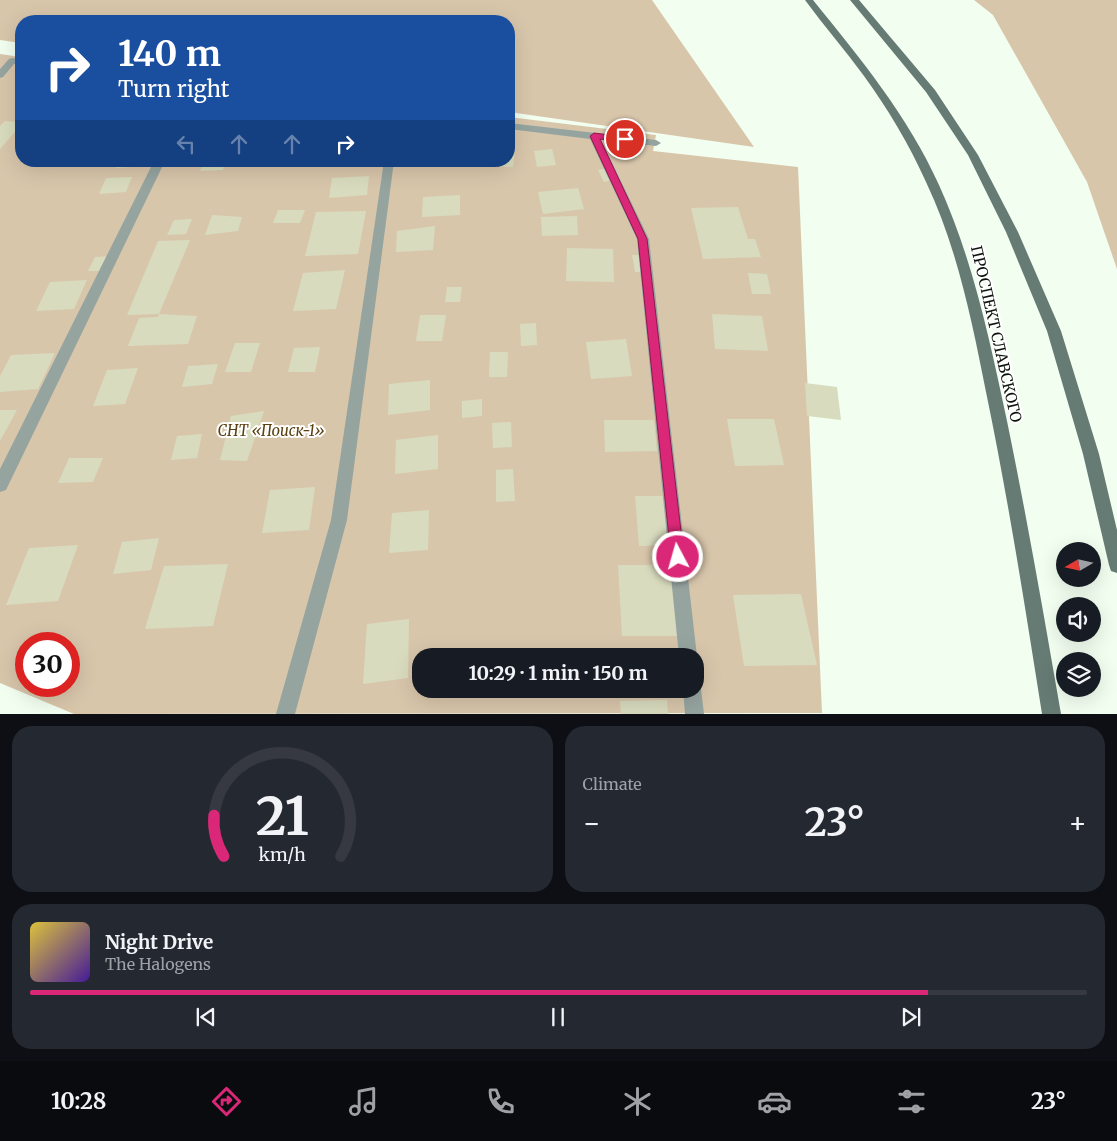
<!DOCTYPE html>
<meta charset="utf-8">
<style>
:root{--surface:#171b24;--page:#242831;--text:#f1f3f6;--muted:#9ea1a6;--line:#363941;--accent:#db2777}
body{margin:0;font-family:Merriweather,serif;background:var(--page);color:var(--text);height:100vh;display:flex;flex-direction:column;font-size:19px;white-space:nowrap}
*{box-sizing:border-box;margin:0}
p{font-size:16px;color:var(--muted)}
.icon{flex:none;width:28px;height:28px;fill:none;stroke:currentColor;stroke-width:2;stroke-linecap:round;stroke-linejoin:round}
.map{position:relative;height:714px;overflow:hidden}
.side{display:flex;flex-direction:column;gap:12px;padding:12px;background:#0d0f14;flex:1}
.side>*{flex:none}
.banner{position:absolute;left:15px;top:15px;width:500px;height:152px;border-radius:20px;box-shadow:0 5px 20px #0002;background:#1a4fa0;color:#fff;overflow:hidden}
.needle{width:32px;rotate:261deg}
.fabs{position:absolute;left:1056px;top:542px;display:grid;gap:10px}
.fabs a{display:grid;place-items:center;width:45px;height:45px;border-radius:50%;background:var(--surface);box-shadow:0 5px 20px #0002;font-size:25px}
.speed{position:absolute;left:15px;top:632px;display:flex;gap:10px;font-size:25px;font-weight:700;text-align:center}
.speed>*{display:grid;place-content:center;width:65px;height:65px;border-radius:50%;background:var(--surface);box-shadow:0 5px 20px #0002;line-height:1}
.speed .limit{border:8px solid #d22;background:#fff;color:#111}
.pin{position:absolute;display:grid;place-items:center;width:42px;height:42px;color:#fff;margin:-21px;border:2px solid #fff;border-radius:50%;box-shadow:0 1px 5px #0007}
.me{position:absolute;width:55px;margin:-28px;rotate:354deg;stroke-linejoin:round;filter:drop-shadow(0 0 4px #0008)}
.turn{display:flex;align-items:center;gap:18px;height:105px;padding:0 20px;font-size:22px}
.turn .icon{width:65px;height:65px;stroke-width:2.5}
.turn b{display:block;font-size:35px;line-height:42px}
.lanes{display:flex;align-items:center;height:48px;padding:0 20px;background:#0003;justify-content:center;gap:25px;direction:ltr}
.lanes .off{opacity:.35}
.big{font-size:38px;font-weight:700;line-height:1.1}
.side .tile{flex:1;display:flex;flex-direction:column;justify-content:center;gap:8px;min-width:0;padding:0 18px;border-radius:20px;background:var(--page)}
.side .dial{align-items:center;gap:0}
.dial svg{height:130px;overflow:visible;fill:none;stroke:var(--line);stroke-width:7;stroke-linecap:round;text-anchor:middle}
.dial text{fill:var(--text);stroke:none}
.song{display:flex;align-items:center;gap:15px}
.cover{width:60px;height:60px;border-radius:8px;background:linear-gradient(135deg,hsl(50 70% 55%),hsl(260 70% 35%))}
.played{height:5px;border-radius:2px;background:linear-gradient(90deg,var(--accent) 85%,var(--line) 85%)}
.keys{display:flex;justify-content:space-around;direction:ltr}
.heat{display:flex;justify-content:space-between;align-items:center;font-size:28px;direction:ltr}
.side .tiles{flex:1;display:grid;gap:12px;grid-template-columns:1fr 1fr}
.tile:last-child{grid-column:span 2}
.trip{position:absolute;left:412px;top:648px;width:292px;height:50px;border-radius:20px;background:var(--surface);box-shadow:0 5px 20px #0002;font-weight:700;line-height:50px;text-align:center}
.dock{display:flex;height:80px;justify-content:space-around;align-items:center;background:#090b0e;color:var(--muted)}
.dock .icon{width:35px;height:35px}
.dock .active{color:var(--accent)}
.dock b{font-size:22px;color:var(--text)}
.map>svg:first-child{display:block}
</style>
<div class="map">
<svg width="1117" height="714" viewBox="0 0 1117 714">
<rect width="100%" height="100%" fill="#f2fef0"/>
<g fill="#d8c6ab" fill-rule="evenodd">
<path d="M0 0H652L754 147 509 112V21H21V43L0 40Z"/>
<path d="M974 0H1117V269L1087 182 993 15Z"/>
<path d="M0 54 21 57V161H509V117L656 135 653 151 798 167 822 713 74 714 0 683ZM26 644H69V686H26ZM421 656H696V689H421Z"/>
</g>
<g fill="#d9dbbe">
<path d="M5 121 21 122V125L0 149V126Z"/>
<path d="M509 149 515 150 513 167 488 166 489 161H509Z"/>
<path d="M552 149 556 165 537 167 534 151Z"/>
<path d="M119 161H148L146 166 116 168Z"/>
<path d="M204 161H225L223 170 200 171Z"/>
<path d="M607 168 612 180 604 182 598 170Z"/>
<path d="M369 176 367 195 329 198 332 178Z"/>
<path d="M132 177 126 192 99 194 106 178Z"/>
<path d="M578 188 584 209 543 214 538 192Z"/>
<path d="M460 195V215L422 217 423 197Z"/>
<path d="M738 207 748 239H755L761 257 703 259 691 208Z"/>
<path d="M278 210H305L300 223H273Z"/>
<path d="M366 211 358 254 305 256 316 212Z"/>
<path d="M212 215 242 217 238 231 205 235Z"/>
<path d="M577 216 578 235 542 236 541 217Z"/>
<path d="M192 219 186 234 167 235 174 220Z"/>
<path d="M435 226 433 250 396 252 397 231Z"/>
<path d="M190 240 159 314 127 315 158 241Z"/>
<path d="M567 248 613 249 614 282 566 281Z"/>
<path d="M632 255H643L645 272H635Z"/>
<path d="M115 256 108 271H88L95 257Z"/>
<path d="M345 270 336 309 293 311 303 273Z"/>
<path d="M748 273 767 274 771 294H752Z"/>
<path d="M87 280 74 309 36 311 50 282Z"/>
<path d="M447 287H462L460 302H445Z"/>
<path d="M159 314 197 316 188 344 128 346 139 318 158 317Z"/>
<path d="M712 314 762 316 768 351 715 349Z"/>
<path d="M420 315H446L442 341H416Z"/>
<path d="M536 323 537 345 521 346 520 324Z"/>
<path d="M626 339 632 376 591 379 586 342Z"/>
<path d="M235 343H260L251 372H225Z"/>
<path d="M320 347 315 372H288L294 348Z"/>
<path d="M490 352H508L507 377H489Z"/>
<path d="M55 353 38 389 0 392V376L11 355Z"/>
<path d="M218 364 212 384 182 387 188 366Z"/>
<path d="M138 368 125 404 93 406 107 370Z"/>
<path d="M430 380V410L388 415 389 384Z"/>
<path d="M805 383 837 387 841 420 807 416Z"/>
<path d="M482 399V416L462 418V401Z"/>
<path d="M0 410H17L0 441Z"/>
<path d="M264 411 247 461 220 460 231 416Z"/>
<path d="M727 419H774L784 465 735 466Z"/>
<path d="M604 420H654L657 451 605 452Z"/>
<path d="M511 422 512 447 493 448 492 423Z"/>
<path d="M202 434 197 458 171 460 177 436Z"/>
<path d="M438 435V469L395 474 396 440Z"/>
<path d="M69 458H103L93 482 58 483Z"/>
<path d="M513 469 515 501 496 502V470Z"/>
<path d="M315 487 309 530 262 533 270 490Z"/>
<path d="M635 496H665L670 545 639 546Z"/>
<path d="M429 510 428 550 389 553 392 513Z"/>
<path d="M159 538 151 570 113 574 122 542Z"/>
<path d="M78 545 58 601 6 605 29 548Z"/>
<path d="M228 564 213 626 145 629 164 566Z"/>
<path d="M618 565H678L686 636H622Z"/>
<path d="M801 594 817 665 744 666 733 595Z"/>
<path d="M409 619 408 678 363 684 367 624Z"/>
<path d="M667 700 668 714H621L620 701Z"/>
</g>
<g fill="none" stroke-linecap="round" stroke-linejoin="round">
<g fill="#96a4a0" fill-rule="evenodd">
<path d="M12 58 21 59V65L14 64 3 77 0 78V69L9 59Z"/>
<path d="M509 123 656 140 661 143 656 146 601 140 649 239 697 656 696 658V656H679L637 239 590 139 509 129Z"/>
<path d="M154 161H165L6 490 0 492V469Z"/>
<path d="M384 161H394L347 520 295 714H276L331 520Z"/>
<path d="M696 681 701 689 704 714H685L683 689H696Z"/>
</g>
<g fill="#677b75" fill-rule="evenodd">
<path d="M805 0H813C860 58 908 116 939 185 973 260 990 341 1007 421 1027 518 1044 616 1061 714H1042C1025 606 1008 498 986 392 972 321 957 247 926 182 909 144 888 109 864 76 845 50 824 26 805 0Z"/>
<path d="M850 0H859L935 90 978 155 1018 232 1061 331 1099 454 1117 530V573L1111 571 1109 565 1083 454 1047 331 1006 232 968 155 926 92Z"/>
</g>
</g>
<path fill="#db2777" stroke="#8e194d" d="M594 133 625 137 629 139 625 142 600 139 647 239 684 557 682 562 678 564 673 562 671 557 638 239 590 136Z"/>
<g text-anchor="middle" stroke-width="4" stroke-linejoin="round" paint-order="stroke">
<g font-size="15" fill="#0d140c" stroke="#fff">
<text transform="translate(996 334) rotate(77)" y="5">ПРОСПЕКТ СЛАВСКОГО</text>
</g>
<g font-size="15" font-style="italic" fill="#5b4111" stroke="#fff">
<text x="271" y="436">СНТ «Поиск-1»</text>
</g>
</g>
</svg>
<div class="fabs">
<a><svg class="needle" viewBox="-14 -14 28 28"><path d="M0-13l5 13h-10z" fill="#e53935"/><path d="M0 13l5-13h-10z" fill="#9ea1a6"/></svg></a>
<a><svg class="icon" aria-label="sound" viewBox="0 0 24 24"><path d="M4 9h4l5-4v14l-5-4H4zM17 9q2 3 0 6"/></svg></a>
<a><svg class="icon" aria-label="layers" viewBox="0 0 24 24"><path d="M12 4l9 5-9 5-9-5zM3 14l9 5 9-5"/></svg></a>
</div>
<div class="speed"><div class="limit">30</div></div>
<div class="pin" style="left:625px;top:139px;background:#d93025"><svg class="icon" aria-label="arrive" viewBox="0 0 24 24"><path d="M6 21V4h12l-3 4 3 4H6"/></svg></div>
<svg class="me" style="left:678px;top:557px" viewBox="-20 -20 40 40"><circle r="17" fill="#db2777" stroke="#fff" stroke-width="3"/><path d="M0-11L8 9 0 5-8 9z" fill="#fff"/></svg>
<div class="trip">10:29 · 1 min · 150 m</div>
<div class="banner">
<div class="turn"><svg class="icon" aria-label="right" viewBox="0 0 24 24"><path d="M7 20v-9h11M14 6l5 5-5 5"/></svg><div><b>140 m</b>Turn right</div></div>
<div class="lanes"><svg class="icon off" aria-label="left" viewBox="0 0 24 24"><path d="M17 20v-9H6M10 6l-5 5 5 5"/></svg><svg class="icon off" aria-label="ahead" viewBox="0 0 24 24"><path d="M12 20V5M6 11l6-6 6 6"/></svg><svg class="icon off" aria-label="ahead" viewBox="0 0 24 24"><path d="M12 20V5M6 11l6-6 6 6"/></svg><svg class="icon" aria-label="right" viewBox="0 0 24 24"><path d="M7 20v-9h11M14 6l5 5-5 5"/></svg></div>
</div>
</div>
<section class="side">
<div class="tiles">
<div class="tile dial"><svg viewBox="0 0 100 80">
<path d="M14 69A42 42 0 1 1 86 69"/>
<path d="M14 69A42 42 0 0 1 8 44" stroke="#db2777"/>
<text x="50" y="56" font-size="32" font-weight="700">21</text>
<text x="50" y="72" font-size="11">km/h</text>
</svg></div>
<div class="tile"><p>Climate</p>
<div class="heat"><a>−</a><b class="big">23°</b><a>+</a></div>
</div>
<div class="tile">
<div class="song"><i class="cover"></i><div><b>Night Drive</b><p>The Halogens</p></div></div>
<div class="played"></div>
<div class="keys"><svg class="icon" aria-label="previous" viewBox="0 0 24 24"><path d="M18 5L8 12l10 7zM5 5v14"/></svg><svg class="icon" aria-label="pause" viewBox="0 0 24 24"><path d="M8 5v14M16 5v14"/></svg><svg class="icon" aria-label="next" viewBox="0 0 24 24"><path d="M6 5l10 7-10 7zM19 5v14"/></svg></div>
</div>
</div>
</section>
<nav class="dock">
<b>10:28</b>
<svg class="icon active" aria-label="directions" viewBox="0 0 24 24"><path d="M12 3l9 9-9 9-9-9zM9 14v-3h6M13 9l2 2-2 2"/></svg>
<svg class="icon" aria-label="music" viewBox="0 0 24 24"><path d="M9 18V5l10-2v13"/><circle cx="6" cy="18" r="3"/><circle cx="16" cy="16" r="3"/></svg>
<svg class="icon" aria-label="phone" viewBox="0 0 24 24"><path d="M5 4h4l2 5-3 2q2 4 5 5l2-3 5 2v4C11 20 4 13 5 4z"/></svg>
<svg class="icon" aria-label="climate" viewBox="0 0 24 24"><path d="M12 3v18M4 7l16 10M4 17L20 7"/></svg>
<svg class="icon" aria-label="car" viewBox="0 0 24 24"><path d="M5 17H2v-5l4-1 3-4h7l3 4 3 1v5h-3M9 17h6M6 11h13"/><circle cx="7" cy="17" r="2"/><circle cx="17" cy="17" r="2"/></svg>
<svg class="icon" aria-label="filters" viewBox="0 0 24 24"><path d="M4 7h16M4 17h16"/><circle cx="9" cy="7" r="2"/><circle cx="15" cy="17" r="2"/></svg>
<b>23°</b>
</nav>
